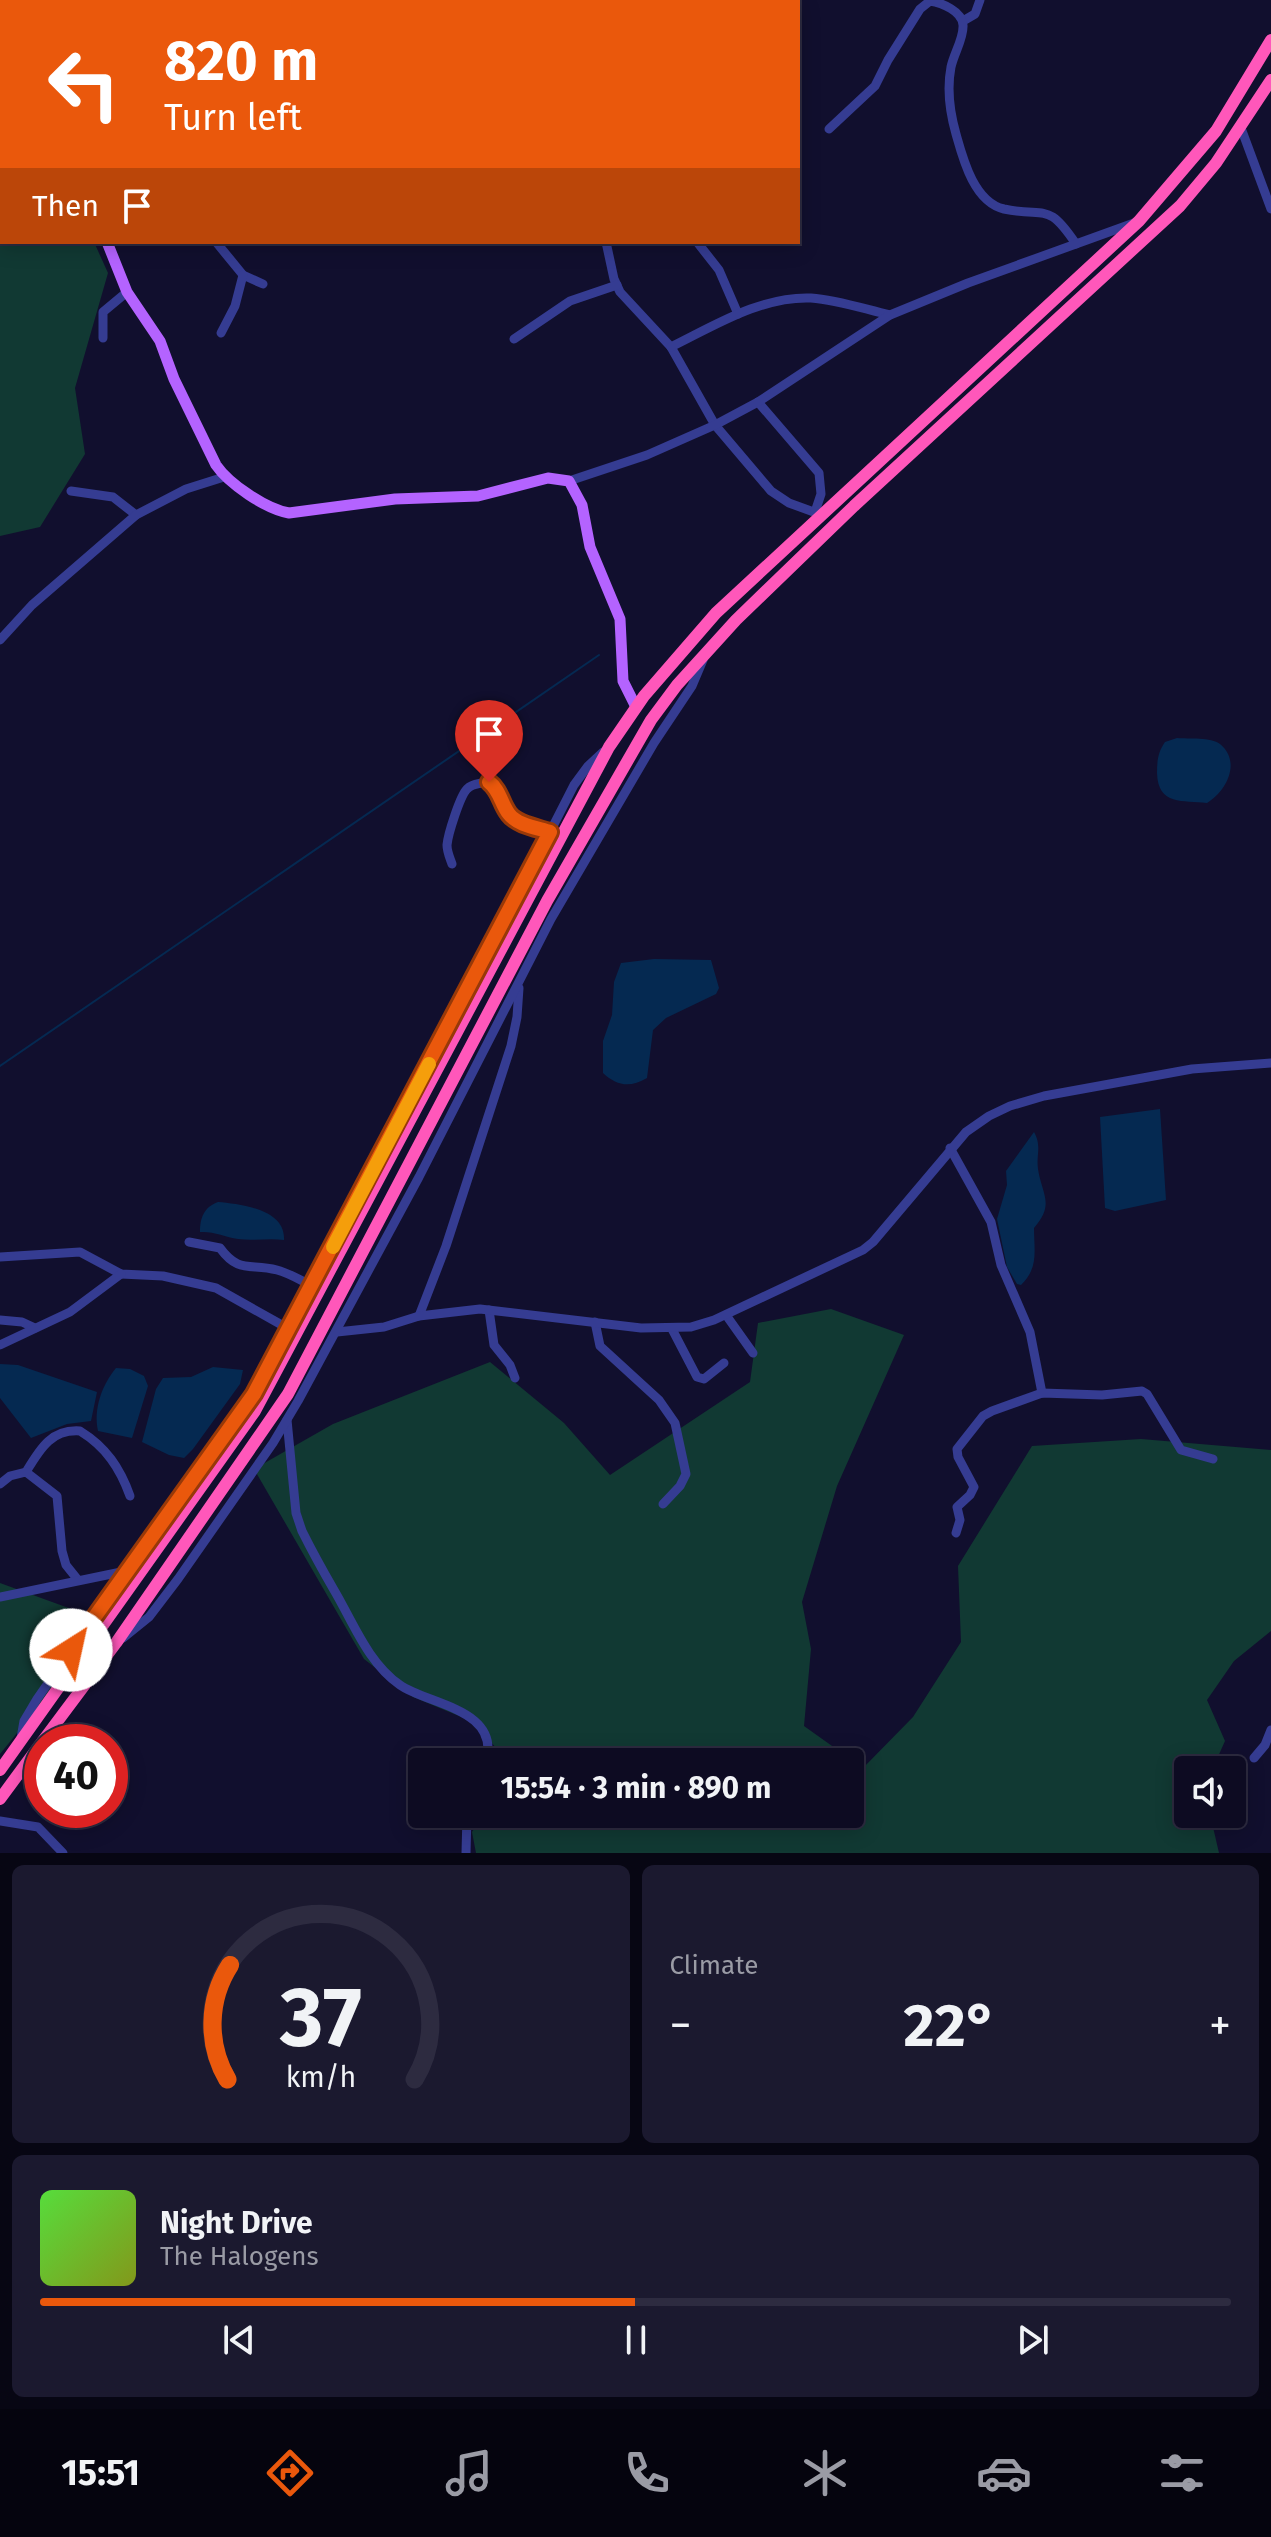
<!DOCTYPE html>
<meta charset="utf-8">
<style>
:root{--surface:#0d0b22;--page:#1b192f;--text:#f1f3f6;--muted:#9a9ba5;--line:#2d2b40;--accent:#ea580c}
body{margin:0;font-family:"Fira Sans",sans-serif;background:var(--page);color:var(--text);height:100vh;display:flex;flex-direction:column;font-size:30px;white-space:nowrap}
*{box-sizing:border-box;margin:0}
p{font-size:26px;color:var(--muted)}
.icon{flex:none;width:44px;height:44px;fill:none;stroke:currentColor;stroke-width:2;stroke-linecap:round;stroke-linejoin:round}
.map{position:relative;height:1853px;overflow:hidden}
.side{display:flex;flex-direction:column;gap:12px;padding:12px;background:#070613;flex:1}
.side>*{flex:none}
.banner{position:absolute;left:0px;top:0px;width:800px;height:244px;box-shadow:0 4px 20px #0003,0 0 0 2px var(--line);background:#ea580c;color:#fff;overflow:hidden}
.controls{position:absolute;left:1174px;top:1756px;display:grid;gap:16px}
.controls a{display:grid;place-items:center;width:72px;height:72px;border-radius:8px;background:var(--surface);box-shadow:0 4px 20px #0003,0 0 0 2px var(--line);font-size:40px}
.speed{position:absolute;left:24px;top:1724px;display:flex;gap:16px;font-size:40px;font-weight:700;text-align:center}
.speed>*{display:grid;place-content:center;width:104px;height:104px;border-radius:50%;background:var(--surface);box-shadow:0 4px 20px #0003,0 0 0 2px var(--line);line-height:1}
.speed .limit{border:12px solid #d22;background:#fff;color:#111}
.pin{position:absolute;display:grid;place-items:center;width:68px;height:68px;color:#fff;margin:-82px -34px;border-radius:50% 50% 50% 0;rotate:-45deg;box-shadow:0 0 8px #0007}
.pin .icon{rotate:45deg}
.me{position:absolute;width:88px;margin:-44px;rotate:35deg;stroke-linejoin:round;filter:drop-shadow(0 0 6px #0008)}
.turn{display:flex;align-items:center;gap:28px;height:168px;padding:0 32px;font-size:36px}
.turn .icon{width:104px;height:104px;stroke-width:2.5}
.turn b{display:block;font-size:56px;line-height:68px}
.then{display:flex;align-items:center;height:76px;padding:0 32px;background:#0003;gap:16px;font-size:30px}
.big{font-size:60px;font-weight:700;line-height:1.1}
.side .widget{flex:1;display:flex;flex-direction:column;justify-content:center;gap:12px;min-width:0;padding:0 28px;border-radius:12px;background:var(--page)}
.side .dial{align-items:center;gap:0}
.dial svg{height:208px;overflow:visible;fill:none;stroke:var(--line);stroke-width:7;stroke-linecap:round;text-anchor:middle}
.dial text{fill:var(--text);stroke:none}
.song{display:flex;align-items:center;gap:24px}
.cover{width:96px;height:96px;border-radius:12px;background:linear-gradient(135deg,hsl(110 70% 55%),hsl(70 70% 35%))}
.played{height:8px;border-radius:4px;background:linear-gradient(90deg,var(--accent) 50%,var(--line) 50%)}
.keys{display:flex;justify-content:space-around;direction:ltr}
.heat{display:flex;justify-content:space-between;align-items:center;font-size:44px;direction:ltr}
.side .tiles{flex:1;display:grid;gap:12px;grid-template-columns:1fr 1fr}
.widget:last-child{grid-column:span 2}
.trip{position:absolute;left:408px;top:1748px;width:456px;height:80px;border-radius:8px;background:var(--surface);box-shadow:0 4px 20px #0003,0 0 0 2px var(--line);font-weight:700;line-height:80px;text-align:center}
.dock{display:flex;height:128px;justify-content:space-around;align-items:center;background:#05040e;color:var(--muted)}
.dock .icon{width:56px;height:56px}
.dock .current{color:var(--accent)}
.dock b{font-size:36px;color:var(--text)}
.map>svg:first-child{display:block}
</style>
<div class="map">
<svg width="1271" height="1853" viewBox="0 0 1271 1853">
<rect width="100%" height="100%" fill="#110f2e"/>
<g fill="#113933">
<path d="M0 123 2 242H94L108 273 75 388 85 454 40 527 0 536Z"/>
<path d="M831 1309 904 1335 837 1486 802 1602 811 1649 804 1726 863 1768 913 1717 961 1642 958 1566 1032 1446 1141 1439 1271 1450V1631L1234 1661 1207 1700 1225 1741 1212 1770H1188V1814H1210L1219 1853H476L472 1832 484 1814H850V1762H507L476 1723 413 1697 364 1659 254 1469 333 1424 490 1362 564 1423 610 1475 750 1382 758 1323Z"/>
<path d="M0 1583 107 1622 0 1754Z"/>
</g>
<g fill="#052951">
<path d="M1177 738C1189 739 1211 737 1220 744 1242 762 1226 792 1207 803 1183 800 1158 806 1157 773 1157 761 1158 752 1165 742Z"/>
<path d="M654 959 711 960 719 988 716 994 666 1018 653 1030 647 1078C630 1088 617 1086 603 1073V1041L612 1015 614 982 621 963Z"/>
<path d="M1160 1109 1166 1200 1115 1211 1105 1208 1100 1117Z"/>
<path d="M1034 1132C1042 1146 1036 1155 1038 1169 1042 1195 1055 1204 1034 1228 1034 1250 1039 1268 1021 1285L1017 1284 1007 1267 997 1219 1007 1185 1006 1171Z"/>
<path d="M218 1202C240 1204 286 1209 284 1240 269 1238 254 1241 238 1239 225 1237 213 1231 200 1232 200 1218 204 1207 218 1202Z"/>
<path d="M0 1364 18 1365 97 1392 91 1421 67 1424 31 1438 0 1398Z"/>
<path d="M213 1367 243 1370 240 1384 193 1449 184 1458 169 1455 142 1442 156 1389 163 1378 191 1377Z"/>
<path d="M116 1368 130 1369 144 1376 148 1386 132 1438 98 1431C93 1409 102 1385 116 1368Z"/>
</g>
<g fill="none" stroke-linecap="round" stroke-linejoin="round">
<path stroke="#052951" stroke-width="2" d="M0 1066 599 655"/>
<g stroke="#353c92" stroke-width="9">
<path d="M250 0 255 2"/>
<path d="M737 0 738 2"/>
<path d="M356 2 357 0"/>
<path d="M553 2 554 0"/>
<path d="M963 21 975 14 980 0"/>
<path d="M0 103 2 102"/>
<path d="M1241 128 1271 209"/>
<path d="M829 129 875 86 888 60 920 9 930 1C942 3 962 11 963 25 964 38 954 53 951 67 947 88 950 113 956 134 963 159 974 202 1004 209 1047 218 1047 201 1076 244"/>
<path d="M216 242 243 275 263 284"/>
<path d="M606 242 614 279 620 292 671 347 715 425 771 491 789 503 822 515"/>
<path d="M697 242 719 270 738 314"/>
<path d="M221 333 235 306 243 275"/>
<path d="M103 338V312L127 292"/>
<path d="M514 339 570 301 617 285"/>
<path d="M671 347C714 326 761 296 811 298 838 300 864 309 890 315"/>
<path d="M758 402 819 473 821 494 815 512"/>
<path d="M569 481 647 455 715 425 758 402 890 315 968 283 1134 223"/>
<path d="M71 491 113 497 136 515"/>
<path d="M0 640 32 605 136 515 186 489 224 477"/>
<path d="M452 864C450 858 447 852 447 845 448 834 460 796 467 789 473 783 485 782 492 784L515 820 550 832"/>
<path d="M950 1148 991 1222 1001 1265 1030 1332 1042 1393"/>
<path d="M189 1242 220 1248C239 1274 250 1263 277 1270 289 1273 300 1280 312 1286"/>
<path d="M0 1257 80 1252 121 1274 163 1276 216 1288 289 1329"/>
<path d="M489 1310 494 1345 510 1365 515 1378"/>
<path d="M726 1315 753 1353"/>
<path d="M419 1316 446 1246 511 1046 517 1017 519 988"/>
<path d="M0 1320 22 1322 35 1328"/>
<path d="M595 1322 600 1346 659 1400 675 1423 686 1474 680 1486 663 1504"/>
<path d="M672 1329 697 1377 704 1379 724 1363"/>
<path d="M337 1332 384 1327 419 1316 480 1309 641 1328 691 1327 714 1320 863 1250 873 1242 966 1132 989 1116 1010 1106 1044 1096 1192 1069 1271 1063"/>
<path d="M0 1345 70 1312 121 1274"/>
<path d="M287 1420 296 1513 302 1531C312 1551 323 1571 334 1590 353 1622 368 1663 400 1685 429 1705 501 1709 486 1762"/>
<path d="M26 1472C40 1449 51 1429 80 1431 106 1447 120 1468 130 1496"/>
<path d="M0 1484 10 1476 26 1472 57 1496 62 1551 66 1565 78 1580"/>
<path d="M956 1533 960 1520 957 1507 970 1495 974 1487 958 1457 957 1449 983 1416 992 1411 1042 1393 1102 1395 1142 1391 1147 1394 1181 1450 1213 1459"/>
<path d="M0 1597 126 1571"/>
<path d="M123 1638 149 1617 178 1579 273 1443 298 1401 419 1177 551 919 654 743 692 686 703 660"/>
<path d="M21 1738 24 1721 37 1699 147 1541 200 1472 254 1394 498 934 574 785 588 766 603 752"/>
<path d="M1254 1758 1265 1745 1271 1730"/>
<path d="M0 1821 38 1827 63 1853"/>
<path d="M466 1853 467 1814"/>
</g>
<g stroke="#b463ff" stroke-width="11">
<path d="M22 0V2"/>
<path d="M107 242 127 292 160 341 174 379 216 465C229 484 266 509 289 513L395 499 478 496 548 478 569 481 582 505 590 547 620 619 623 681 636 707"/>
</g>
<g stroke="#ff57ba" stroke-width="12">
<path d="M42 1742 116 1643 288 1394 547 901 651 720 677 685 736 620 854 506 1180 206 1216 163 1271 80"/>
<path d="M0 1770 255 1411 609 747 644 696 716 613 1139 221 1216 131 1271 40"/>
<path d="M0 1799 42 1742"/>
</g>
</g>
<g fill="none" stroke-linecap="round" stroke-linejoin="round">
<g stroke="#983908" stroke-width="20">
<path id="route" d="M71 1650 254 1394 550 832C538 828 517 825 509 814 501 804 500 790 489 782"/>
</g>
<use href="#route" stroke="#ea580c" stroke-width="14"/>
<path stroke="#f59e0b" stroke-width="14" d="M333 1247 429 1064"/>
</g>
</svg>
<div class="controls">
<a><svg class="icon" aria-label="sound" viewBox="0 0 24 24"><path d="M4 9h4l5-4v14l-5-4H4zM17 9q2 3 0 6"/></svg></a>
</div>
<div class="speed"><div class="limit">40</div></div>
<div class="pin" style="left:489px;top:782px;background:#d93025"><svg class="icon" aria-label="arrive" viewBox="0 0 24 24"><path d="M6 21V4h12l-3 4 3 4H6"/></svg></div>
<svg class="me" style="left:71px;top:1650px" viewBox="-20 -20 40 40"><circle r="19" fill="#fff"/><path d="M0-13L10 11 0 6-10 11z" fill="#ea580c"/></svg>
<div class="trip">15:54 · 3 min · 890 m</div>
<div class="banner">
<div class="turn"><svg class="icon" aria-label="left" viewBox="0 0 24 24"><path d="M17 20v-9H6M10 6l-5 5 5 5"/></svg><div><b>820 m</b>Turn left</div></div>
<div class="then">Then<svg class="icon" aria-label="arrive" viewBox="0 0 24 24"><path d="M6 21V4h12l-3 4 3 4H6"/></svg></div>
</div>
</div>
<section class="side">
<div class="tiles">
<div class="widget dial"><svg viewBox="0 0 100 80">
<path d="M14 69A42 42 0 1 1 86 69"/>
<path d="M14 69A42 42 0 0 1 15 25" stroke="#ea580c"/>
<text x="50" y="56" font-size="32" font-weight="700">37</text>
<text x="50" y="72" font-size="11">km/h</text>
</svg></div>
<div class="widget"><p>Climate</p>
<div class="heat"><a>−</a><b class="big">22°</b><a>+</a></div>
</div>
<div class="widget">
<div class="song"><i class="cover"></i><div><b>Night Drive</b><p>The Halogens</p></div></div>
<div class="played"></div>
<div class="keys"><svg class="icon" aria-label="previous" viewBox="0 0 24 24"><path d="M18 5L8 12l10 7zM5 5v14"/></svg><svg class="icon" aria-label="pause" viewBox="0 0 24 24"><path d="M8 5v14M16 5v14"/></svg><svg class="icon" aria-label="next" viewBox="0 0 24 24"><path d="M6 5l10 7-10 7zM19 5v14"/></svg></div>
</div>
</div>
</section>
<nav class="dock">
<b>15:51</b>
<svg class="icon current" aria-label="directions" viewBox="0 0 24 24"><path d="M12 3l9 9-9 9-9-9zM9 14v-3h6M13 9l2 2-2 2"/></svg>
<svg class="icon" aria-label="music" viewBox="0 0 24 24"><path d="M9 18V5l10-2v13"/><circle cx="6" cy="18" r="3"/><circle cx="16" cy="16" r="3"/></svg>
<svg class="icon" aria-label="phone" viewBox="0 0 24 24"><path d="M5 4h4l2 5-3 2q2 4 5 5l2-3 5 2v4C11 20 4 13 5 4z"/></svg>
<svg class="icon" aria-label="climate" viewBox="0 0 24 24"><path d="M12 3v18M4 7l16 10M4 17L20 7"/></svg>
<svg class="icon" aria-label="car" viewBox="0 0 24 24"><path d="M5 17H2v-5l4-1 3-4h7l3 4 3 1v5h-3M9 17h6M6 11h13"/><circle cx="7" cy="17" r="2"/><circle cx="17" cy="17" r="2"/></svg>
<svg class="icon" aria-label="filters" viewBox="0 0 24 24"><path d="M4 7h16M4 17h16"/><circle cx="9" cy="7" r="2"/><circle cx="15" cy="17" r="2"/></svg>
</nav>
